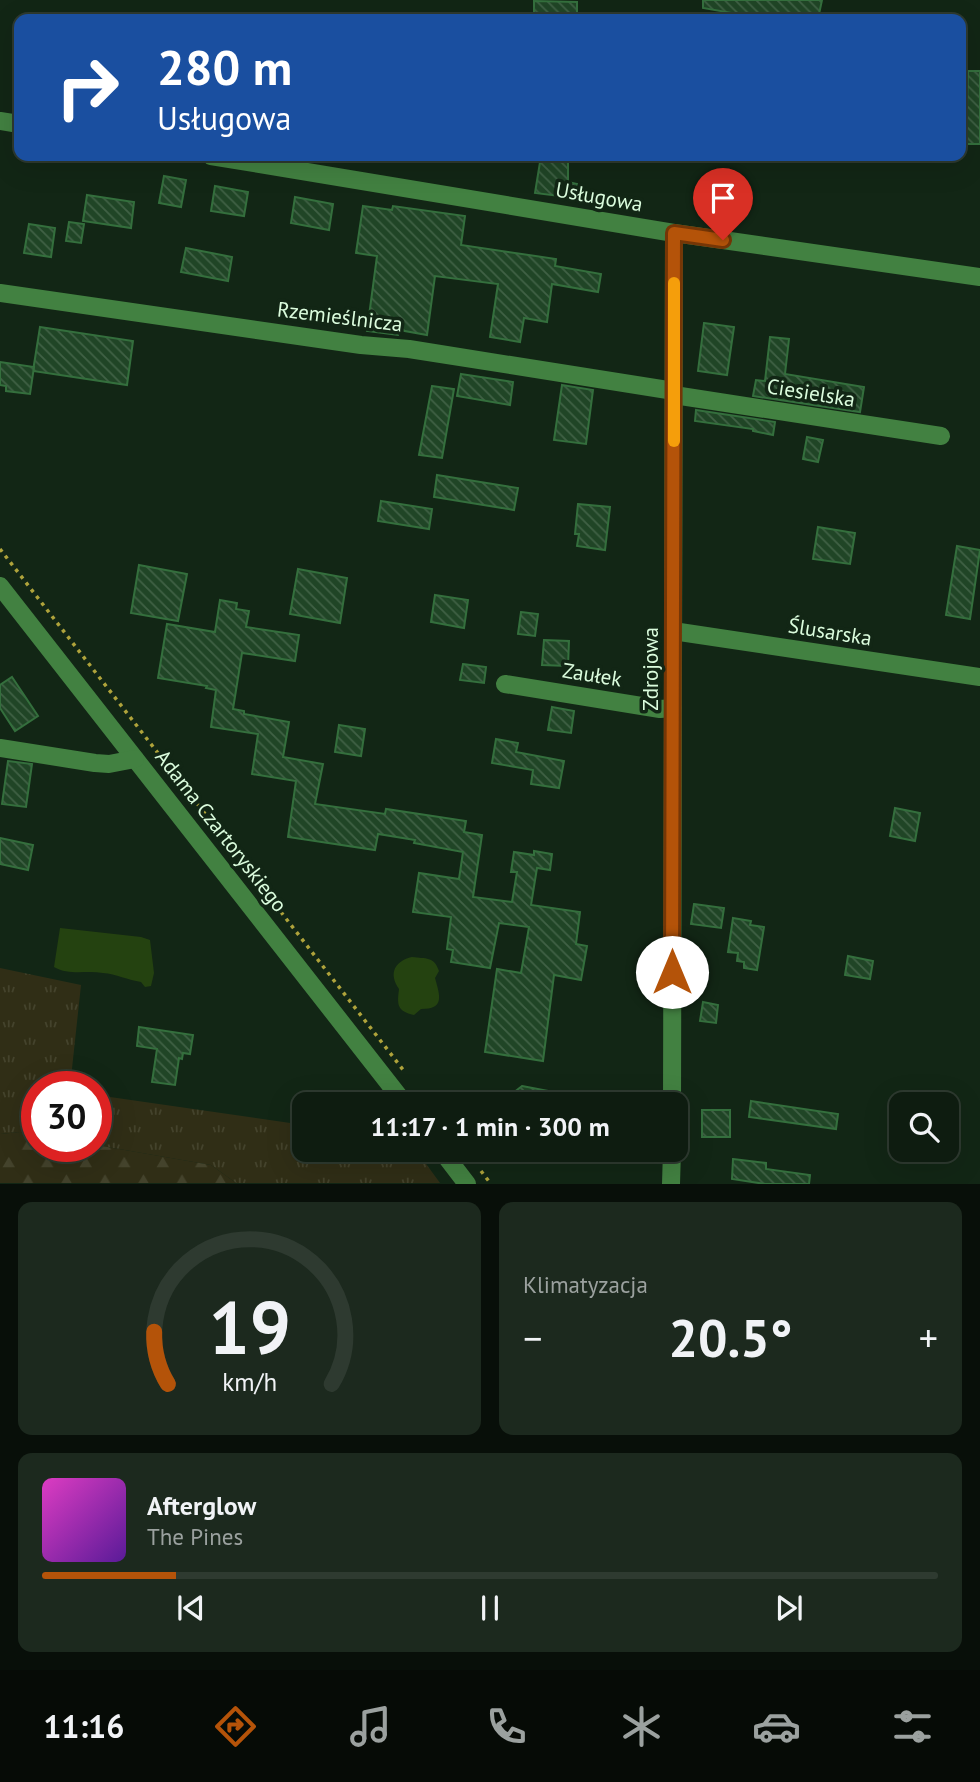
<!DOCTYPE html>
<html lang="pl">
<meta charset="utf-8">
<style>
:root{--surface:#0e1c10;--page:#1c291e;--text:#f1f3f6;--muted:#9ba19f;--line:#2e3a30;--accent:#b45309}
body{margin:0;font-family:"PT Sans",sans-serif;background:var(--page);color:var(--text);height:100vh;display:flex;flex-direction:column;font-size:26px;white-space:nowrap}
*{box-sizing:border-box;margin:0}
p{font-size:23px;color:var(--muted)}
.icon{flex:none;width:38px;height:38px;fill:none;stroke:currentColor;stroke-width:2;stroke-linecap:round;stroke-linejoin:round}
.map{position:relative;height:1184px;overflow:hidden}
.drawer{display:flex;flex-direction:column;gap:18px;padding:18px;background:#080f09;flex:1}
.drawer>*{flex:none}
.top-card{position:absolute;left:14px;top:14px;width:952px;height:147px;border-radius:14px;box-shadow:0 7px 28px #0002,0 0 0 2px var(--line);background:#1a4fa0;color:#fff;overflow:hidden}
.controls{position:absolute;left:889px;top:1092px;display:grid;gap:14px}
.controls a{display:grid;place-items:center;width:70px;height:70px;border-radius:14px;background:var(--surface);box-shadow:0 7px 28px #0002,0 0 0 2px var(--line);font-size:35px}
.speed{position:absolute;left:21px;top:1071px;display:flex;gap:14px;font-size:35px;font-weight:700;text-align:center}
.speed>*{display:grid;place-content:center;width:91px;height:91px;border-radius:50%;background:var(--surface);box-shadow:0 7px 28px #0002,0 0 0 2px var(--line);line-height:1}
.speed .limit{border:10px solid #d22;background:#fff;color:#111}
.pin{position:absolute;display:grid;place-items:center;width:60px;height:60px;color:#fff;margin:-72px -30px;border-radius:50% 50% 50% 0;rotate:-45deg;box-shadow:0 0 7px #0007}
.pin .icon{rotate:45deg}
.me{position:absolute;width:77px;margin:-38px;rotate:0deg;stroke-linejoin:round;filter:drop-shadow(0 0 5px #0008)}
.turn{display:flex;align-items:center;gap:24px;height:147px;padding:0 28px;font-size:32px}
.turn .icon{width:91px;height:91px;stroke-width:2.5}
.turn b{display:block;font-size:49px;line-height:60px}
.big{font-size:52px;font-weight:700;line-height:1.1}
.drawer .widget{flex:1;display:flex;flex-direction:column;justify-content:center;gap:10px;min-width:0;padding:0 24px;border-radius:14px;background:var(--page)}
.drawer .dial{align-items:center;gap:0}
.dial svg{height:182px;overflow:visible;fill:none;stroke:var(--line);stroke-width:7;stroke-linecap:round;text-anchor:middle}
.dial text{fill:var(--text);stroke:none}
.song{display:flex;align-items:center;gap:21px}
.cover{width:84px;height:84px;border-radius:10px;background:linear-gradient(135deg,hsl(310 70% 55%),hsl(270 70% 35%))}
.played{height:7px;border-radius:4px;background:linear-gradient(90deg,var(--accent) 15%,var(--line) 15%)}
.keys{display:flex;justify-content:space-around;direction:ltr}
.heat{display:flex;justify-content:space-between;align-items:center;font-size:38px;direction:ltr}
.drawer .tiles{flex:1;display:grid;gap:18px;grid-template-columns:1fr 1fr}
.widget:last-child{grid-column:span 2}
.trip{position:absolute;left:292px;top:1092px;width:396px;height:70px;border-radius:14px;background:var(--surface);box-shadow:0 7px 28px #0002,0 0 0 2px var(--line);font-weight:700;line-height:70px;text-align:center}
.tab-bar{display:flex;height:112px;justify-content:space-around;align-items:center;background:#060b06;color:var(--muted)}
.tab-bar .icon{width:49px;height:49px}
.tab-bar .current{color:var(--accent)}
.tab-bar b{font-size:32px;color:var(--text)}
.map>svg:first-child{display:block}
</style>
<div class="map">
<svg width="980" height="1184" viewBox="0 0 980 1184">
<defs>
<pattern id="grass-tufts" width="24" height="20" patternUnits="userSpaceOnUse" patternTransform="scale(1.75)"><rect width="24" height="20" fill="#302e16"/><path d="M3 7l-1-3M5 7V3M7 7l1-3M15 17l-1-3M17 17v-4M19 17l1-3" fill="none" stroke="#44432c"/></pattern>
<pattern id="forest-firs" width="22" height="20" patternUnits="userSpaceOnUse" patternTransform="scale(1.75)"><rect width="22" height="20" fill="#302e16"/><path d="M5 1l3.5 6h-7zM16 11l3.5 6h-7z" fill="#44432c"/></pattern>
<pattern id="building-back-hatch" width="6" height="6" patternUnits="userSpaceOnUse" patternTransform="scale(1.75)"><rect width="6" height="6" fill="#204526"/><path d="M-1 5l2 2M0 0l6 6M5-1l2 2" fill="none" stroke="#406145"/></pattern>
</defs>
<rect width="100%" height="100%" fill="#122615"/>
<g fill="url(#grass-tufts)">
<path d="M0 968 81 985 70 1087H37V1135L20 1132 0 1134Z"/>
<path d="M96 1095 304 1125V1150H416L440 1183H236L211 1165 96 1145Z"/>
</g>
<path fill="url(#forest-firs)" d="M20 1132 37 1135V1146L96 1145 211 1165 236 1183H0V1134Z"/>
<g fill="#244210">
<path d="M60 928 141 937 150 940 154 973 151 986 145 987 141 982C128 980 116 974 103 973 86 970 70 976 54 967Z"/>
<path d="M412 957C426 959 434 956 439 971L435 978C440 996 445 1009 421 1009L414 1015C397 1011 397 1005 399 989 388 973 395 961 412 957Z"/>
</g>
<g fill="url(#building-back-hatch)" stroke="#346f3d" stroke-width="2">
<path d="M703 0H822L818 19H731L732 13 703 8Z"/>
<path d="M534 1 577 2V19H534Z"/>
<path d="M968 71H980V144H966Z"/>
<path d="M541 156H568V182L577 184 575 198 535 193Z"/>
<path d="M164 176 186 180 181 207 159 203Z"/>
<path d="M215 186 248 192 244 216 211 211Z"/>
<path d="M87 195 134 202 131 228 83 221Z"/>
<path d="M295 197 333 204 329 230 291 223Z"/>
<path d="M363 206 392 210 393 206 465 216 461 245 556 259 555 266 601 274 598 292 552 284 547 322 524 318 520 342 490 337 498 284 435 276 427 335 399 330 398 335 367 331 377 256 356 253Z"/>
<path d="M69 222 84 224 81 243 66 241Z"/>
<path d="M29 224 55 228 51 257 24 253Z"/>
<path d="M186 248 232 257 228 281 181 272Z"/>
<path d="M704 323 734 327 727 375 698 371Z"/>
<path d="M40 327 133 341 127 385 33 371Z"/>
<path d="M770 337 789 339 785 374 864 387 860 412 753 396 756 380 765 381Z"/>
<path d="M0 362 34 367 30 394 6 391V386L0 385Z"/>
<path d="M461 374 513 382 510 405 457 396Z"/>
<path d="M562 385 593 390 586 444 554 440Z"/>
<path d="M432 386 454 389 442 458 419 455Z"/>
<path d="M696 410 775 422 773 435 753 431V429L695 421Z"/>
<path d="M807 437 823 440 818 462 803 459Z"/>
<path d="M437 475 518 488 514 510 434 497Z"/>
<path d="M381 501 432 509 429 529 378 521Z"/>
<path d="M578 504 610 507 605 550 577 546 579 534H575Z"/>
<path d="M818 527 855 533 850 564 813 559Z"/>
<path d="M957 546 980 550 970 619 946 615Z"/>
<path d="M139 565 187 574 178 621 131 613Z"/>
<path d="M298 569 347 578 340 623 290 614Z"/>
<path d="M435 595 468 600 464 628 431 622Z"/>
<path d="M220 600 237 603 236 609 249 611 246 627 299 635 295 661 242 653 233 709 244 711V714L289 722 283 757 323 764 315 804 385 814 386 809 466 821 464 832 482 835 473 897 512 902 517 872H511L514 852 534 855V851L552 854 550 870 537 868 531 905 580 912 576 944 587 946 581 980 554 975 543 1061 485 1052 497 969 521 973 529 927 499 923 490 968 451 962 453 950 447 949 451 917 413 912 419 873 459 879 463 852 414 843 415 840 378 834 375 850 288 837 296 781 252 774 258 734 211 727 216 690 206 688 207 686 158 678 167 624 215 632Z"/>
<path d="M521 612 538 614 535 636 518 634Z"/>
<path d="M544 640 569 641 568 666 542 665Z"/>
<path d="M463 664 486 667 484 683 460 680Z"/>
<path d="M12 677 38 716 15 731 0 708V685Z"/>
<path d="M552 707 574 711 571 733 548 730Z"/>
<path d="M339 725 365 729 361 756 335 752Z"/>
<path d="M496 739 518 743 516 752 564 761 559 788 531 784 533 770 492 763Z"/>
<path d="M8 761 32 764 26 807 2 804Z"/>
<path d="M895 808 920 813 915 841 890 836Z"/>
<path d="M0 838 33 845 28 870 0 864Z"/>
<path d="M694 904 724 908 721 928 691 924Z"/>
<path d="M733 918 751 921 750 925 764 927 757 970 744 968V962L737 961 738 953 728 952Z"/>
<path d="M848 956 873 961 870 979 845 975Z"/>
<path d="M703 1002 718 1005 716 1023 700 1021Z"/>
<path d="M139 1027 193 1035 190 1054 183 1053 182 1059 179 1058 175 1085 152 1082 157 1049 137 1046Z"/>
<path d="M522 1086 554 1092 539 1104H499Z"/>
<path d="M751 1101 838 1114 836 1129 749 1117Z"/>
<rect x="702" y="1110" width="28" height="27"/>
<path d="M733 1159 766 1163V1169L810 1175 809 1184H765L732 1179Z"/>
</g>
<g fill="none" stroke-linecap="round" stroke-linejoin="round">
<g stroke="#afa33b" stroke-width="3.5" stroke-dasharray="3.5 5" stroke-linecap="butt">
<path d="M0 549 404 1071"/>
<path d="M419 1091 429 1104"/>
<path d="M481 1171 491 1184"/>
</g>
<g stroke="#428141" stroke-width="18">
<path d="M0 121 19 124"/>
<path d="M211 156 674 233 980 277"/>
<path d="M0 293 361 345 409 349 674 391"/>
<path d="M674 395 941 436"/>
<path d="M0 586 405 1104"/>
<path d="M673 631 980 677"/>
<path d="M505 684 660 709 673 708"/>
<path d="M0 748 95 763 109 764 135 759"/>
<path d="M672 1104 674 233"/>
<path d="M441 1150 467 1184"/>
<path d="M671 1184 672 1150"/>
</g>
</g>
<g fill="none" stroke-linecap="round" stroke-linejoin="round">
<g stroke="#753606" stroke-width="18">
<path id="route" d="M672 972 674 233 723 240"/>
</g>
<use href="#route" stroke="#b45309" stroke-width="12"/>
<path stroke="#f59e0b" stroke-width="12" d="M674 441V283"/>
</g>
<g text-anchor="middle" stroke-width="7" stroke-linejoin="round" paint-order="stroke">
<g font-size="21" fill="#dbfcdd" stroke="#122615">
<text transform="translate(599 197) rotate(10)" y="7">Usługowa</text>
<text transform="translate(340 317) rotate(7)" y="7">Rzemieślnicza</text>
<text transform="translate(811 393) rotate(9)" y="7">Ciesielska</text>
<text transform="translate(830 632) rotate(9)" y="7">Ślusarska</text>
<text transform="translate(651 669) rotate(-90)" y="7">Zdrojowa</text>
<text transform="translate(592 675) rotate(9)" y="7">Zaułek</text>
<text transform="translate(221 831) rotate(52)" y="7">Adama Czartoryskiego</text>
</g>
</g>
</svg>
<div class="controls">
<a><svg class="icon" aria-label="search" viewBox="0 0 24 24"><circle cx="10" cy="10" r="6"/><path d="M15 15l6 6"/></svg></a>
</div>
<div class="speed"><div class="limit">30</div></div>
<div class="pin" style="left:723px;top:240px;background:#d93025"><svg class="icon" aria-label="arrive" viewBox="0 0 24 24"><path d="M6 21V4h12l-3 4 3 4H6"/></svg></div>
<svg class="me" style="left:672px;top:972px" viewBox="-20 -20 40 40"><circle r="19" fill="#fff"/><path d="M0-13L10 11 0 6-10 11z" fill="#b45309"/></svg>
<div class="trip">11:17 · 1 min · 300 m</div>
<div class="top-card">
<div class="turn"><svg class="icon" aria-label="right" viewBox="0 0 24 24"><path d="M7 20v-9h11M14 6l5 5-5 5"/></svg><div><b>280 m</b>Usługowa</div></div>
</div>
</div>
<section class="drawer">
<div class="tiles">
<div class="widget dial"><svg viewBox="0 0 100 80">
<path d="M14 69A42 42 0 1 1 86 69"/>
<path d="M14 69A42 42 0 0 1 8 46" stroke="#b45309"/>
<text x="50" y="56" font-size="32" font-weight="700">19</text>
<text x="50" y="72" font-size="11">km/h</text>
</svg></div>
<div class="widget"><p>Klimatyzacja</p>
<div class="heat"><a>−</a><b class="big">20.5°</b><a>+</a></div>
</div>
<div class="widget">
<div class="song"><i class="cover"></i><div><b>Afterglow</b><p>The Pines</p></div></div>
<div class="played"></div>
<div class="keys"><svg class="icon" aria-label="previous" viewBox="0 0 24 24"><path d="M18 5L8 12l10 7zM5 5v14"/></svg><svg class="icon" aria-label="pause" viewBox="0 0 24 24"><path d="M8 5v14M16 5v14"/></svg><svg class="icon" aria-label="next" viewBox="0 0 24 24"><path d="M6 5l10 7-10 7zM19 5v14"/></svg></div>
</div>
</div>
</section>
<nav class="tab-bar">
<b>11:16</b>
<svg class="icon current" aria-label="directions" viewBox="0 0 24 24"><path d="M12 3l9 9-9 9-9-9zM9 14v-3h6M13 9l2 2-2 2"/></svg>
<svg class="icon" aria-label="music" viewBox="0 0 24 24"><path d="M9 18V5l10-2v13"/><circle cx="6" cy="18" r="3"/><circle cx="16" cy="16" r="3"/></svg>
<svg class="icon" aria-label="phone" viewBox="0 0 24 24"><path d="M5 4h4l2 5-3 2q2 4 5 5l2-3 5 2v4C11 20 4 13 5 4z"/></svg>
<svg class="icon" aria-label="climate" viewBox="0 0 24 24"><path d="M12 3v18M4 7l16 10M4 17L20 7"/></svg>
<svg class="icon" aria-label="car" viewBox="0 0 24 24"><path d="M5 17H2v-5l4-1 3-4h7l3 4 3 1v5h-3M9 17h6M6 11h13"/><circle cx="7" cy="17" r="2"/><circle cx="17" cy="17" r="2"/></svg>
<svg class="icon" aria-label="filters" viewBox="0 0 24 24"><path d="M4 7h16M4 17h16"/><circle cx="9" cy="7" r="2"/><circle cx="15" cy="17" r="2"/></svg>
</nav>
